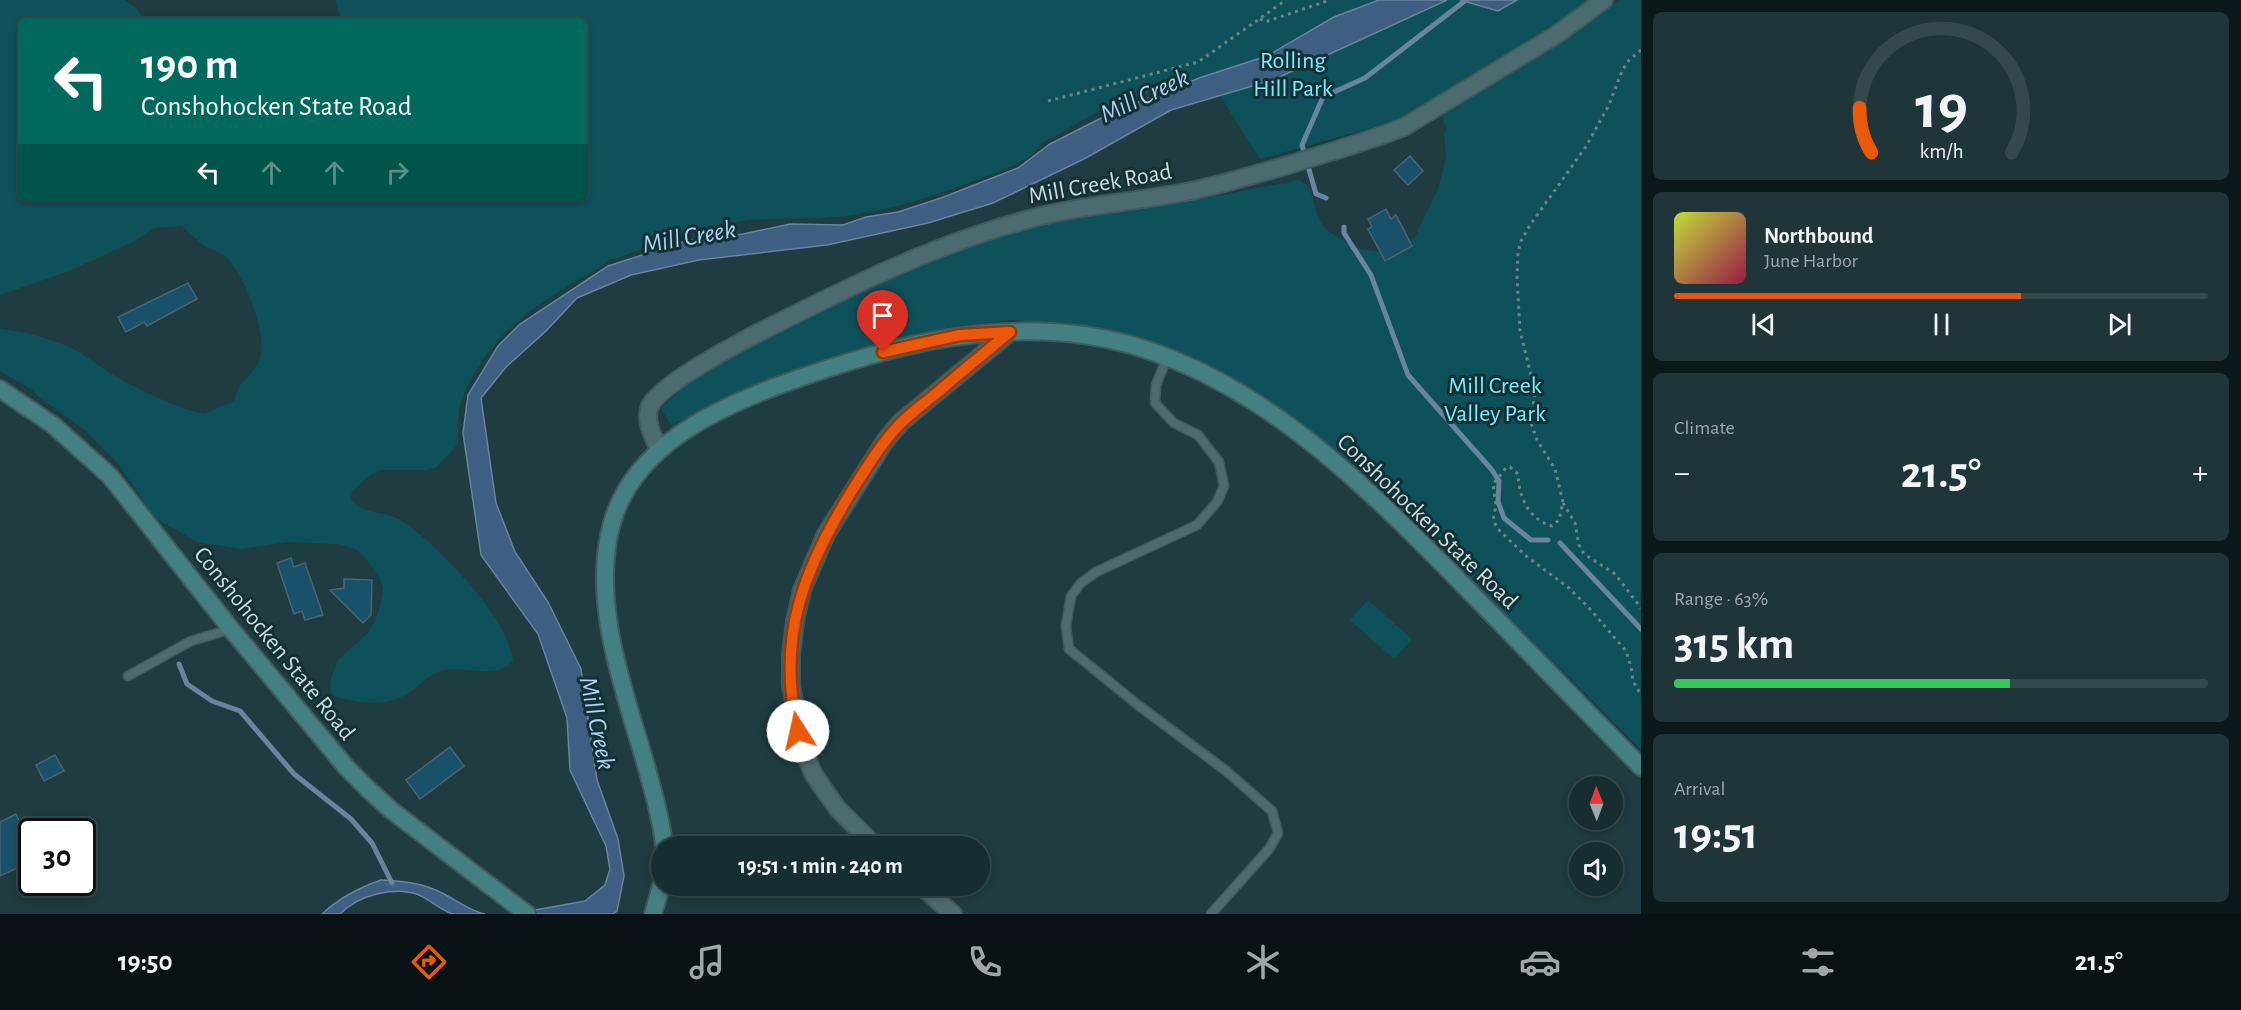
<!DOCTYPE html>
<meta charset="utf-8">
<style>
:root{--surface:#162d31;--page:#1f3539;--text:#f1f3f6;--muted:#9ea8ab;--line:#35494d;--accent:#ea580c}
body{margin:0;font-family:"Alegreya Sans",sans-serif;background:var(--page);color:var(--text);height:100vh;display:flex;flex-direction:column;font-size:22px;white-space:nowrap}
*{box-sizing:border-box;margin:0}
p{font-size:20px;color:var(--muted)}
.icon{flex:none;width:33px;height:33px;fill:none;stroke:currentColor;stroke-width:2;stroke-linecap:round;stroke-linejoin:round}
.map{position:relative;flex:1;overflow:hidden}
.sheet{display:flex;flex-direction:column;gap:12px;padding:12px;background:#0c191b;width:600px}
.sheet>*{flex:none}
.banner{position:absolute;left:18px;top:18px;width:570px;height:183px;border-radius:9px;box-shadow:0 3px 9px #0003,0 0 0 2px var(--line);background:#00695c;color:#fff;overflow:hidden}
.needle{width:39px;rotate:359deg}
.controls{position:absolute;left:1569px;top:776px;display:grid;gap:12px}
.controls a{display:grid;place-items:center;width:54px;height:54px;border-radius:50%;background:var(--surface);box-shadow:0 3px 9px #0003,0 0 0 2px var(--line);font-size:30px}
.speed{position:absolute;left:18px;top:818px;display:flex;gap:12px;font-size:30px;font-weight:700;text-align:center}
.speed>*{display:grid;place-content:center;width:78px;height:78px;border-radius:50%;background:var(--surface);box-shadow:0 3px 9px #0003,0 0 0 2px var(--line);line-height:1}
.speed .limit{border:3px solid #111;border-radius:9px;background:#fff;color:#111}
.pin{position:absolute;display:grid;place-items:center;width:51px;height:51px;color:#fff;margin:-62px -26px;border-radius:50% 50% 50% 0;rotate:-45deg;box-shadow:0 0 6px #0007}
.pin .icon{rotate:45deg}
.me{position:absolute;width:66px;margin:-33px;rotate:350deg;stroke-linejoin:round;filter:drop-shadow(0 0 4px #0008)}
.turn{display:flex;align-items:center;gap:21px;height:126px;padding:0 24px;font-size:27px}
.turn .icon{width:78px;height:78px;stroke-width:2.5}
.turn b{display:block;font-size:42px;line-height:51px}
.lanes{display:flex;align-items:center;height:57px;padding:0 24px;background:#0003;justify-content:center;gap:30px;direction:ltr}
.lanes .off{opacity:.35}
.big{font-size:45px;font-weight:700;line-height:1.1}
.sheet .card{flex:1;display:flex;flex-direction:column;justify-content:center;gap:9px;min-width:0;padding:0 21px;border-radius:9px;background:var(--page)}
.sheet .dial{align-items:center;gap:0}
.dial svg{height:156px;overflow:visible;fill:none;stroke:var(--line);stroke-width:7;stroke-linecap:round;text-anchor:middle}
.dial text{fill:var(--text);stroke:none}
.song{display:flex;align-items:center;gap:18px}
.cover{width:72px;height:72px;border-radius:9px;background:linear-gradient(135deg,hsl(70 70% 55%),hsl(340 70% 35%))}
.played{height:6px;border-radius:3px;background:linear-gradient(90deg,var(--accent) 65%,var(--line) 65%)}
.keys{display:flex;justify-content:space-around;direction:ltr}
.heat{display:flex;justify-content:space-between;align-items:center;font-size:33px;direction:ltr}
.charge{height:9px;border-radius:4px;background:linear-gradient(90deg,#34c759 63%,var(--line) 0)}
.trip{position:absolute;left:651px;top:836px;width:339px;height:60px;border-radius:30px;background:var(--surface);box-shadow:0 3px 9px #0003,0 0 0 2px var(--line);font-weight:700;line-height:60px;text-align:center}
.tab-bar{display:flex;height:96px;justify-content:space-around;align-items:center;background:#091214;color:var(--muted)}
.tab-bar .icon{width:42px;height:42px}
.tab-bar .active{color:var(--accent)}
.tab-bar b{font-size:27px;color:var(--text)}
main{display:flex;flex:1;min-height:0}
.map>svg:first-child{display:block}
</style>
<main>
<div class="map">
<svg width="1641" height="914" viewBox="0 0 1641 914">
<rect width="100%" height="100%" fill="#1e3c41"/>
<g fill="#0f515a">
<path d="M0 0H125L137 9 144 21H21V198H585V21H341L336 0H1595L1399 120 1260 159 1207 75 1164 88H1159L1146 94 1112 104 1044 142 1029 157 1017 164C964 185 910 207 852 215 819 220 785 217 752 220 705 224 659 241 617 259H611L607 263C553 296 507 317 475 373 468 385 461 398 459 411 458 422 458 433 458 444L437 467 427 470H382L373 473 352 491 351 500C364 515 387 511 402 521 438 545 509 618 513 661 495 680 469 666 446 670 429 672 418 689 403 696 382 707 356 703 334 696L330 688 331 679 337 661 370 631 380 607 383 588 380 579 364 556 355 549 337 544 288 542 241 549 198 542 156 519 119 465 86 431 39 397 32 390 0 371V329C23 331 45 337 67 346 84 353 99 367 115 376 142 391 173 407 204 414L234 401C236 396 237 389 241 384 248 375 256 370 260 358 268 334 243 271 224 255 219 252 213 250 207 247 198 242 190 233 182 226L153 228 137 240 69 271 0 295Z"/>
<path d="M1621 0H1641V749L1377 488 1313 433 1251 392 1107 332 1069 325 1012 320 950 327 875 346 772 380 671 425 661 409 691 380 793 323 972 244 1057 217 1211 197 1300 180 1310 188 1318 218 1326 230 1358 249 1382 252 1400 248 1415 237 1439 186 1446 158 1444 134 1447 129 1442 115Z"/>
<path d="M1368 600 1412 639 1394 659 1350 620Z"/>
</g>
<g fill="#3e5e82" stroke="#68849e" stroke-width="1.5">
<path d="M1379 0H1447L1273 80 1171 110 1084 159 993 203 928 223 827 245 699 260 631 275 577 298 546 331 506 367 481 398 496 503 515 552 548 602 581 669 597 780 618 839 624 876 617 911 613 914H513L585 901 605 885 610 869 606 846 570 770 567 718 538 634 481 555 463 433 468 395 498 346 520 324 608 266 686 241 743 234 790 224 843 225 866 217 898 212 941 198 1018 168 1050 144 1115 111 1202 77 1267 56 1334 17Z"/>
<path d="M1460 0H1517L1498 11Z"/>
<path d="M381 880C398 881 416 882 433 889 451 895 465 910 485 914 475 914 460 914 452 914 440 909 430 900 419 895 394 886 358 895 340 914H322C339 898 358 888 381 880Z"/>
</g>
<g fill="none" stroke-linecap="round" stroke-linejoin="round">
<g stroke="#68849e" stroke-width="5">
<path d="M1326 198 1316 194 1302 145 1323 97 1365 78 1466 0"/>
<path d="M1344 227V233L1371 275 1408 375 1492 470 1499 481 1498 502 1504 518 1531 540H1548"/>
<path d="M1560 543 1641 629"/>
<path d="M179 664 187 684 212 701 240 711 294 774 351 819 372 843 392 883"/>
</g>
</g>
<g fill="#1a516a" stroke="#4a6471" stroke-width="1.5">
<path d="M1410 156 1423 171 1408 185 1394 170Z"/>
<path d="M1386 209 1391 219 1396 215 1412 246 1385 261 1368 229 1372 227 1368 219Z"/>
<path d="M188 283 197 299 147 326 144 322 126 332 118 317Z"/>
<path d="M291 558 294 567 305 563 323 615 305 620 302 611 294 614 277 563Z"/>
<path d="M344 579 372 580 371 615 363 623 330 590 344 588Z"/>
<path d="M450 747 464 766 420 799 406 780Z"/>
<path d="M55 755 64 771 44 781 36 765Z"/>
<path d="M16 814 24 831 21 833 32 855V861L0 876V822Z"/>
</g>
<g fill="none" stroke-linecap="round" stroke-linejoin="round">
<g stroke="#405a5e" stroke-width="11">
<g id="service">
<path d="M1167 358 1156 385 1155 403 1174 423 1198 435 1219 462 1224 486 1217 502 1197 525 1096 572 1081 583 1071 596 1066 626 1069 649 1138 705 1225 770 1272 811 1278 833 1269 849 1211 914"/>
<path d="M128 676 191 641 231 629"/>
</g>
</g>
<g stroke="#405a5e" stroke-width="20">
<g id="minor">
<path d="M875 846 837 808 814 775 802 747 791 685V654L795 621 802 590 826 534 885 441 901 422 1010 332"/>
<path d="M920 885 953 914"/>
</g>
</g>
<g stroke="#405a5e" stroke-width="20">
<path id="tertiary" d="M659 449C653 437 644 420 650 406 660 385 728 349 750 337 839 292 929 246 1026 220 1080 205 1136 202 1191 191 1224 184 1256 174 1288 165 1327 153 1366 142 1404 127L1556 35 1604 0"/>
</g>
<g stroke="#405a5e" stroke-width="20">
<g id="secondary">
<path d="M0 389 53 425 110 476 231 629 346 767 368 789 391 810 527 914"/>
<path d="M664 846C662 822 655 799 649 776 628 700 593 615 609 535 626 449 713 409 788 382 884 348 981 321 1084 335 1243 357 1367 487 1474 596 1529 653 1585 710 1641 767"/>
<path d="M653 914 662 883"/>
</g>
</g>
<g stroke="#6c8488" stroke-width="3" stroke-dasharray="3 4.5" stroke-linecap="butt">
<path d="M1260 19 1265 22 1330 0"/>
<path d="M1641 50 1629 60 1622 71 1609 105 1585 148 1530 225 1521 241 1518 252 1517 278 1520 331 1535 391 1531 423 1537 440 1555 469 1563 502 1559 520 1552 526C1528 519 1519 497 1518 474L1510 467 1506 468 1493 484 1496 506 1493 520 1498 529 1526 556 1569 588 1590 609 1626 651 1631 667 1633 681 1641 695"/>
<path d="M1048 101 1198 62 1286 0"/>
<path d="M1563 503 1575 523 1579 545 1584 554 1615 574 1641 608"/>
</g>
<use href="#service" stroke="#4c6b71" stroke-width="8"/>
<use href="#minor" stroke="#4c6b71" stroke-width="16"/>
<use href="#tertiary" stroke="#4c6b71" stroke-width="16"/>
<use href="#secondary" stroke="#448082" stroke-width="16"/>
</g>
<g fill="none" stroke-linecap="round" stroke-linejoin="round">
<g stroke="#983908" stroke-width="15">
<path id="route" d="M798 731C776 636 804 569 853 489 868 466 882 442 901 423 911 413 922 405 933 396 958 375 984 353 1010 332L960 335 883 352"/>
</g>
<use href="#route" stroke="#ea580c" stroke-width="10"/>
</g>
<g text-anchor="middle" stroke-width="6" stroke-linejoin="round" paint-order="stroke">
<g font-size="24" fill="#81e9fb" stroke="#143136">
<text x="1293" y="68">Rolling<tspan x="1293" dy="28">Hill Park</tspan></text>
<text x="1495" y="393">Mill Creek<tspan x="1495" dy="28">Valley Park</tspan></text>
</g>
<g font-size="24" fill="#cbdcdf" stroke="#143136">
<text transform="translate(1100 183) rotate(-10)" y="8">Mill Creek Road</text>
<text transform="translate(1428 521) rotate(44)" y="8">Conshohocken State Road</text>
<text transform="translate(275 643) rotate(51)" y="8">Conshohocken State Road</text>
</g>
<g font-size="26" font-style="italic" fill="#b2d1f4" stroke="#143136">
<text transform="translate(1144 95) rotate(-25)" y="9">Mill Creek</text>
<text transform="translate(689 236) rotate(-10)" y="9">Mill Creek</text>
<text transform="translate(598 723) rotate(78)" y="9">Mill Creek</text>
</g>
</g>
</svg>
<div class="controls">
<a><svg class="needle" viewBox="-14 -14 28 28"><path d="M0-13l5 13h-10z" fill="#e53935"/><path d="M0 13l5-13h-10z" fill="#9ea8ab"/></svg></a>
<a><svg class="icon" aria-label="sound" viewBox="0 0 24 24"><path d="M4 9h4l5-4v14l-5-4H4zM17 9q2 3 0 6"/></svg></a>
</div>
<div class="speed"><div class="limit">30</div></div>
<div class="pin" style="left:883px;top:352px;background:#d93025"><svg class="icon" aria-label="arrive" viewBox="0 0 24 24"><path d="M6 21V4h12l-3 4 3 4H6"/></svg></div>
<svg class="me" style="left:798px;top:731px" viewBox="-20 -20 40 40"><circle r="19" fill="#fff"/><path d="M0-13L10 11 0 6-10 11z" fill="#ea580c"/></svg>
<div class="trip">19:51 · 1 min · 240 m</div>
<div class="banner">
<div class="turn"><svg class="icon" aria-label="left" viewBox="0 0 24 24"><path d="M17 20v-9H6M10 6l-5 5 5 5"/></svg><div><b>190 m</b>Conshohocken State Road</div></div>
<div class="lanes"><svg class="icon" aria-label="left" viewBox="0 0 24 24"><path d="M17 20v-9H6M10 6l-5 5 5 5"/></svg><svg class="icon off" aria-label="ahead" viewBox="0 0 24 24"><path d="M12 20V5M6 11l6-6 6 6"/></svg><svg class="icon off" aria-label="ahead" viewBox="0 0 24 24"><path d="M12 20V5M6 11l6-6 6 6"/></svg><svg class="icon off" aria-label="right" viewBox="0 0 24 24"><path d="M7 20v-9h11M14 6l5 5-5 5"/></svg></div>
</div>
</div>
<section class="sheet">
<div class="card dial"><svg viewBox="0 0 100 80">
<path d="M14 69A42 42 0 1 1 86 69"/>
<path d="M14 69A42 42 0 0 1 8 46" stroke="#ea580c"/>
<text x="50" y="56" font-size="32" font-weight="700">19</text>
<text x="50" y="72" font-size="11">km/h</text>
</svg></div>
<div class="card">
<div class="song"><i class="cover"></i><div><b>Northbound</b><p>June Harbor</p></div></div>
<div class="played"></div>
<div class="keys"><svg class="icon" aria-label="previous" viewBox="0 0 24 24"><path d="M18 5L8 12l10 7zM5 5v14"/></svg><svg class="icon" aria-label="pause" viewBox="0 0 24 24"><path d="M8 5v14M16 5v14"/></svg><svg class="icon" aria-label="next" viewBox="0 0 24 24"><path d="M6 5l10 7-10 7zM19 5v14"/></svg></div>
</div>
<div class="card"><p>Climate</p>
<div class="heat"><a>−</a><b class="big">21.5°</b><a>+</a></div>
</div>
<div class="card"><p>Range · 63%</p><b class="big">315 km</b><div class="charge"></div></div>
<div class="card"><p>Arrival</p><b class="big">19:51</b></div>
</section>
</main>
<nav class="tab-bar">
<b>19:50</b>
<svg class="icon active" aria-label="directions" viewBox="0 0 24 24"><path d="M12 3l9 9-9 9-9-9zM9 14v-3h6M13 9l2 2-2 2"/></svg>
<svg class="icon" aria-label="music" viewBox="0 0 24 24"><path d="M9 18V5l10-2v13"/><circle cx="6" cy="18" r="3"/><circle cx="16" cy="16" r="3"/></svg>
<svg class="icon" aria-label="phone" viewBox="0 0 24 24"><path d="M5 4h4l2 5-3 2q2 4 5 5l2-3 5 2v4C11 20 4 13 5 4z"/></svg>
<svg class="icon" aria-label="climate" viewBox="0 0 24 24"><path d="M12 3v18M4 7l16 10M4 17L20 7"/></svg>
<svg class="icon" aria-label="car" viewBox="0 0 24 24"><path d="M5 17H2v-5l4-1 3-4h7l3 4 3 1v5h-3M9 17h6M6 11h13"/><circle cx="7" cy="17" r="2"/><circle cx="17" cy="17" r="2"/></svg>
<svg class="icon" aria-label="filters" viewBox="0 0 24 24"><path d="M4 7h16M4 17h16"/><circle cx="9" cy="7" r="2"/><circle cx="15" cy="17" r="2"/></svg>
<b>21.5°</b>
</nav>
